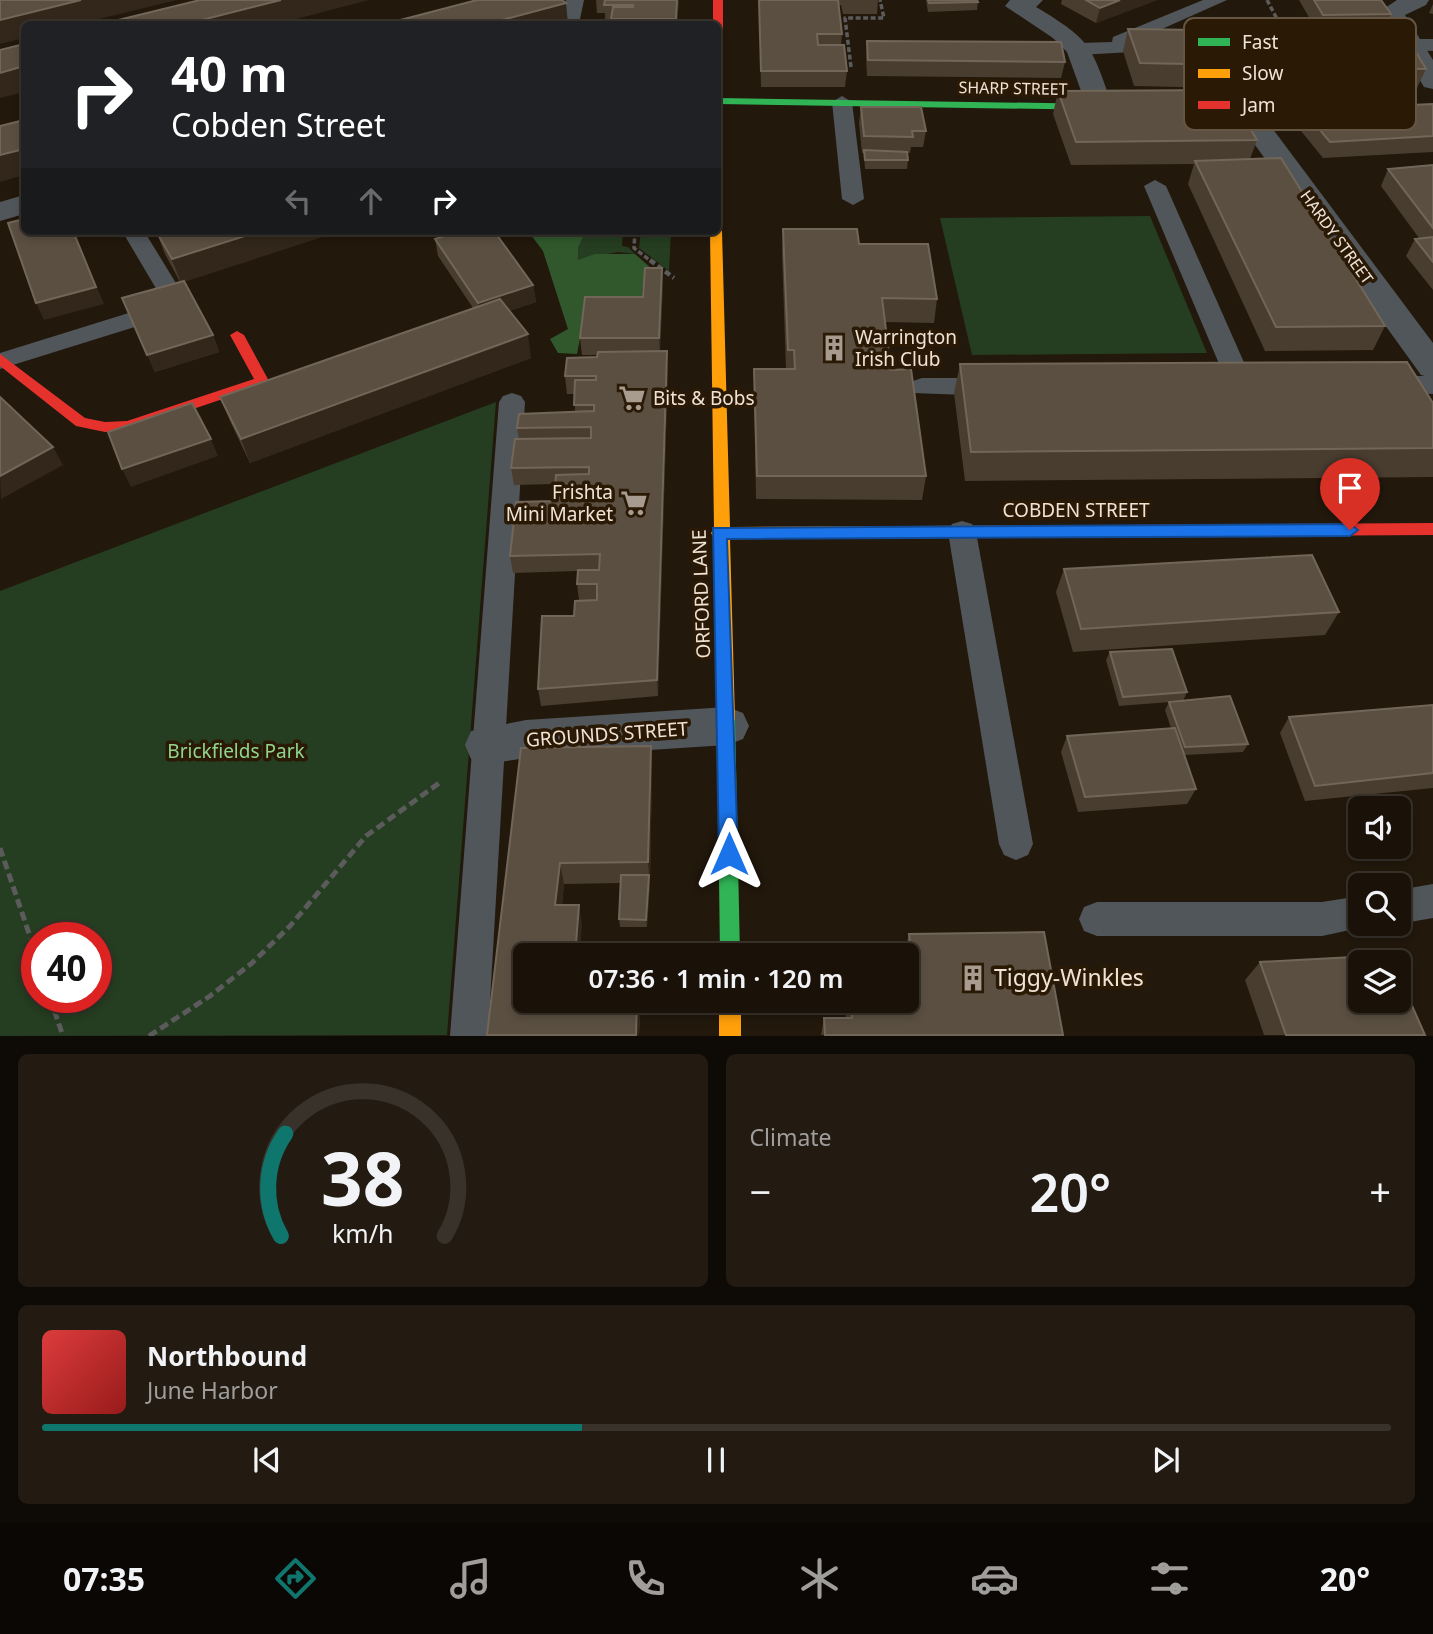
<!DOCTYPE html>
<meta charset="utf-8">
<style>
:root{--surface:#1a1209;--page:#231b12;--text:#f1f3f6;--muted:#9f9e9c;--line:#38322a;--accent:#0f766e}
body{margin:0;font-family:"Noto Sans",sans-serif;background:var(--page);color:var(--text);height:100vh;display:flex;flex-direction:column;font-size:26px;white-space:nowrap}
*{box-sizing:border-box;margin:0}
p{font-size:23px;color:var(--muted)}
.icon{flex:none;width:38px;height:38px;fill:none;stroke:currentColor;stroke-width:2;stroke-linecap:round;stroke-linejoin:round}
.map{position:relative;height:1036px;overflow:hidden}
.side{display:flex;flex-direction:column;gap:18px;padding:18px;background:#0e0a05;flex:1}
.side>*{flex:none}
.hud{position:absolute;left:21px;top:21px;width:700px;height:214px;border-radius:10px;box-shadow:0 4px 10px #0003,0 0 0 2px var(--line);background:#202124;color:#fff;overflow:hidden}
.tools{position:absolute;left:1348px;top:796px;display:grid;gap:14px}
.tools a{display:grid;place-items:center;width:63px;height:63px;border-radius:10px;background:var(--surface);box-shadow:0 4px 10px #0003,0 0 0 2px var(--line);font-size:35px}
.speed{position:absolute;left:21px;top:922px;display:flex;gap:14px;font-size:35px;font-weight:700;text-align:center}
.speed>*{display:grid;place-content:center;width:91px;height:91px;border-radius:50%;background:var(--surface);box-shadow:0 4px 10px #0003,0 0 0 2px var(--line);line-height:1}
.speed .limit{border:10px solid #d22;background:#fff;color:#111}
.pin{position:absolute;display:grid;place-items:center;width:60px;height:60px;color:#fff;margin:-72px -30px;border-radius:50% 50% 50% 0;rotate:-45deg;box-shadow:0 0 7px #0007}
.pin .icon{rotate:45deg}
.me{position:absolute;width:77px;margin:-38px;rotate:0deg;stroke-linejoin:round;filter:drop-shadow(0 0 5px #0008)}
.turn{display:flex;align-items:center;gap:24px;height:147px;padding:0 35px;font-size:32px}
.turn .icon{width:91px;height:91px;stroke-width:2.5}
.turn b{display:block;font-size:49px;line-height:60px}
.lanes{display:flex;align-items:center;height:66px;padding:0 35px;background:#0003;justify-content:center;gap:35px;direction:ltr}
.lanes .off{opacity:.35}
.big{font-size:52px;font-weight:600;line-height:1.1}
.side .card{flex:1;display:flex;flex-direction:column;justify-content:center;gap:10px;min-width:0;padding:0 24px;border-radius:10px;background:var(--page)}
.side .dial{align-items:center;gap:0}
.dial svg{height:182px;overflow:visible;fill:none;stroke:var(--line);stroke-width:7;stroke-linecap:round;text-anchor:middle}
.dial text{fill:var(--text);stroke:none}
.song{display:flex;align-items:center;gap:21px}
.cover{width:84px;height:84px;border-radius:10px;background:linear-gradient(135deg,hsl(0 70% 55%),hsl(0 70% 35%))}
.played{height:7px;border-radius:4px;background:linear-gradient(90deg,var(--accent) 40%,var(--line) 40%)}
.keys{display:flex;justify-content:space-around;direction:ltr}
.heat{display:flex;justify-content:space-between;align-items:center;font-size:38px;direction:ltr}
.side .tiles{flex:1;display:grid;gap:18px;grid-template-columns:1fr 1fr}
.card:last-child{grid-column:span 2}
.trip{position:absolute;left:513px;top:943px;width:406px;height:70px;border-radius:10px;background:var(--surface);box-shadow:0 4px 10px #0003,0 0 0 2px var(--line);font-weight:600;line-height:70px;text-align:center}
.menu{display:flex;height:112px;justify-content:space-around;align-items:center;background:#0a0704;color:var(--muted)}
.menu .icon{width:49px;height:49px}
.menu .selected{color:var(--accent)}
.menu b{font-size:32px;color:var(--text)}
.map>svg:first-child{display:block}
</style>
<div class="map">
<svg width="1433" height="1036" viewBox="0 0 1433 1036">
<rect width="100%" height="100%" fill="#22180c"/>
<g fill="#253d21" fill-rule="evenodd">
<path d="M1150 216 1207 353 972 355 940 218Z"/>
<path d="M586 231H629L623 233 622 246 628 247 635 254 618 252 578 260V248Z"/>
<path d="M641 231H671L669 271 639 248Z"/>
<path d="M496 402 447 1035 0 1036V591ZM37 938H96V998H37Z"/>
</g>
<path fill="#31582d" d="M528 231H586L578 248V260L595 254H635L661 277 662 283 643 284 641 311 585 312 577 354 558 353 550 339 568 329 543 251Z"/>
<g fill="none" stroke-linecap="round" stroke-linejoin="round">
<g stroke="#5a5b5a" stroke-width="3.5" stroke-dasharray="5 2.5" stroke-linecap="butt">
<path d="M1267 0 1285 34"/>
<path d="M851 67 845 18H884L880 0"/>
<path d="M635 231 634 248 652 262"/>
</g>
<path stroke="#5a5b5a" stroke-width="4.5" stroke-dasharray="6 3.5" stroke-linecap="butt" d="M650 260 674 278"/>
<g stroke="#5a5b5a" stroke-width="5" stroke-dasharray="9 4.5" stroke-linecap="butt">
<path d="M0 848 37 957"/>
<path d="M50 998 63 1036"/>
<path d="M149 1036 210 996 252 963 290 926 366 836 442 781"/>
</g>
<g fill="#51565a" fill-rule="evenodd">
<path d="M566 0H584L579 24H561Z"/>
<path d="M1203 0H1227L1135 41 1167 42 1169 46 1167 50 1079 55 1070 49 1079 43 1112 42 1113 37Z"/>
<path d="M1386 39H1433V51L1379 49 1377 45Z"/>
<path d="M842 96 852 102 864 199 853 205 842 199 832 102Z"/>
<path d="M1155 180 1166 186 1254 385 1250 391 1241 394 1232 391 1228 385 1144 186Z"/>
<path d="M122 231H144L190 306 186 311 0 369V353L164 302Z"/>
<path d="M1383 376H1433V394L1374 391 1370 385 1374 379Z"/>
<path d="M922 378H993L1002 381 1006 387 1002 393 993 396 913 393 909 387 913 381Z"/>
<path d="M512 393 521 396 525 402 488 1036H450L499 402 503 396Z"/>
<path d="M962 521 972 524 976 532 1033 844 1028 855 1016 860 1004 855 999 844 948 532 952 524Z"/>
<path d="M1433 884V918L1398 924V890Z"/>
<path d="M1360 896V924L1373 925 1322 936H1097L1084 931 1079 919 1084 907 1097 902H1322Z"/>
</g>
<g fill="#51565a" fill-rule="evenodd">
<path d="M1043 0 1036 7C1093 41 1091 46 1113 107L1109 113H1089L1067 52 1053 38 1005 6 1010 0Z"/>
<path d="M1397 0H1429L1426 5 1405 15 1433 60V89L1424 87 1379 12Z"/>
<path d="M1241 98 1251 100 1433 343V378L1421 375 1227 106 1231 100Z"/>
<path d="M24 195V214L0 221V202Z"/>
<path d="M727 707 743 713 749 726 743 739 727 745 526 758 487 764 471 759 465 745 471 731 526 720Z"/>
</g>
<g fill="#30b455" fill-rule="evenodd">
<path d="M718 98 1105 104 1111 107 1105 110 718 104Z"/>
<path d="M726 711 732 714 735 719 740 956H720L717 719 720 714Z"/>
</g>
<g fill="#ff9f0a" fill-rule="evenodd">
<path d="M718 228 722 231 730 527 1126 525 1132 527 1134 531 1132 535 730 539 735 719 732 724 726 727 720 724 717 719 714 538 711 533 714 529 710 231H718Z"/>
<rect x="719" y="1001" width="22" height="35"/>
</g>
<g fill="#e5322d" fill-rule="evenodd">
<path d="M713 0H723V75L718 78V24H713Z"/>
<path d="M1187 104 1433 108V114L1183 109V105Z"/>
<path d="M237 331 244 335 269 381 267 384 128 431 105 432 76 426 0 366V354L85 418 105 422 127 421 254 379 230 335Z"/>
<path d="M1433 523V535L1126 537 1120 535 1118 531 1120 527 1126 525Z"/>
</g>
</g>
<g fill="#493d30">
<path d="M596 0H679L677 24H612L611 20H605V13H597Z"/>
<path d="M759 0H878L877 14H843L841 5H839L842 34 841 45 847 71 845 87H761Z"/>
<path d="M926 0H977L978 2 977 10 928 12Z"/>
<path d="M1062 0H1157L1096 23 1061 4Z"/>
<path d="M1299 0H1381L1391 14 1384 30 1317 31Z"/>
<path d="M1433 4V14L1429 13Z"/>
<path d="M1128 29 1426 69 1415 92 1134 86 1123 51Z"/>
<path d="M867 41 1065 62 1061 78 867 76 866 57Z"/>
<path d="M1058 91 1257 140 1250 159 1385 326 1373 350 1265 351 1188 184 1194 164 1071 165 1053 114Z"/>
<path d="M1433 104V152L1323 158 1297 126 1303 110Z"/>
<path d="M861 107 926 131 923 147H911L910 153H907L908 160 907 169H865L864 153H862L859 123Z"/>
<path d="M1433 165V290L1406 256 1415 239 1419 238 1381 186 1388 169Z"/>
<path d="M783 229 859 244 937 299 934 323 885 322 891 370 926 476 922 500 756 499 754 393V369H786L782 253Z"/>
<path d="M156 231 213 335 219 352 155 372 122 298 180 282 165 254Z"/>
<path d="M442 231H494L533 285 536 302 509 311 531 358 250 463 230 421 220 397 473 308 438 256 435 239 445 235Z"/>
<path d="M662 268 663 285 660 351 668 369 658 696 541 706 538 689 574 616 579 600 577 584 578 571 513 573 510 556 554 501 555 484 514 485 511 468 519 439 517 428 575 412V394H567L565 376 597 357 598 355H582L580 338 643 297Z"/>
<path d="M960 364 1433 403V477L965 481 954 393Z"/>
<path d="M1064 569 1339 612 1325 635 1073 652 1056 592Z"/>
<path d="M1110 652 1187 692 1183 701 1248 744 1243 752 1184 755 1196 789 1187 804 1078 812 1061 752 1067 736 1171 728 1165 710 1169 702 1182 701 1119 706 1106 660Z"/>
<path d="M1433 705V788L1305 801 1280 733 1289 717Z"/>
<path d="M651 746 652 768 650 882 647 927H620L619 919 621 883 564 884 562 905 582 924 525 1001H641L639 1035H487L521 748Z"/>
<path d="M909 934 1063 1035H821L824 1018H846L845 1001H906L904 953Z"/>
<path d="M1260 962 1425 1035H1264L1245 980Z"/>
</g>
<g fill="#32271a">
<path d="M81 0H177L79 24H24V38L0 44V20Z"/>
<path d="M281 0H369L277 24H186Z"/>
<path d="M677 0H679L677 24Z"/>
<path d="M1120 0H1157L1096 23 1100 8Z"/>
<path d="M566 3 568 24H487Z"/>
<path d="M24 66V92L0 98V73Z"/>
<path d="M24 149V175L0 182V155Z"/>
<path d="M73 231 104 304 44 320 36 303Z"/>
<path d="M261 231H341L181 283 172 259Z"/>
<path d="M662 268 663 285 659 355V338Z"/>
<path d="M533 285 536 302 481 320 478 303Z"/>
<path d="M528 334 531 358 250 463 241 439Z"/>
<path d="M213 335 219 352 155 372 147 355Z"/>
<path d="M667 351 668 369 658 696 657 680Z"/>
<path d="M211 439 218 456 131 487 122 469Z"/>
<path d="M53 447 63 465 1 499 0 476Z"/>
<path d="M651 746 652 768 650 882 647 927 646 920 649 875 648 862Z"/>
<path d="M560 863 564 884 560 925 555 905Z"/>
<path d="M579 905 582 924 580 956H575Z"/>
<path d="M637 1001H641L639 1035H636Z"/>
</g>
<g fill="#5a4f41" stroke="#726659" stroke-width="2">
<path d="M0 0H81L0 20Z"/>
<path d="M200 0H281L186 24H102Z"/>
<path d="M477 0H562L566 3 487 24H385Z"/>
<path d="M605 0H677L676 19H611L613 7H633V5H604Z"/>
<path d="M759 0H838L842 34H817L818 45H844L847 71H761Z"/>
<path d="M928 0H977L978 2 929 3Z"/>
<path d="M1086 0H1120L1100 8Z"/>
<path d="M1314 0H1381L1391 14 1323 15Z"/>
<path d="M1128 29 1405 33 1426 69 1140 63Z"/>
<path d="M867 41 1061 42 1065 62 868 60Z"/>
<path d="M24 44V66L0 73V50Z"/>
<path d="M1228 90 1257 140 1076 142 1058 91Z"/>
<path d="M1433 104V136L1330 142 1303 110Z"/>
<path d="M861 107H921L926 131H912L913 137 864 136Z"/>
<path d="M24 120V149L0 155V126Z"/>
<path d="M864 150 907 152 908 160H865Z"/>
<path d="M1281 158 1385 326 1276 327 1195 161Z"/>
<path d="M1433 165V228L1388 169Z"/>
<path d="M24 219V231H73L96 287 36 303 8 223Z"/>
<path d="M783 229H857L859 244H928L937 299 882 298 891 370 911 369 926 476H757L754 369H795L794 350H788Z"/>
<path d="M156 231H261L172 259Z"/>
<path d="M460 231H494L533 285 478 303 435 239Z"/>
<path d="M1433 237V262L1415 239Z"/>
<path d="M645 268H662L659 338H580L585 297H643Z"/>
<path d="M184 281 213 335 147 355 122 298Z"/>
<path d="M500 299 528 334 241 439 220 397Z"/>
<path d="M667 351 657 680 538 689 542 616H574L575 601 597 600V584H577L578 570H599L600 554 510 556 516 502 554 501 556 475 589 474V467L511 468 515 439 591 438V427L517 428 519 414 594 411V405H574L575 380H596V376H565L567 358 597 357 598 352Z"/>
<path d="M1407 362 1433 403V448L971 452 960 364Z"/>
<path d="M0 397 53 447 0 476Z"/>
<path d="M192 403 211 439 122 469 108 432Z"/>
<path d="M1312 555 1339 612 1081 629 1064 569Z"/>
<path d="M1172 649 1187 692 1123 697 1110 652Z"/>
<path d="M1230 696 1248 744 1185 747 1169 702Z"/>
<path d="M1433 705V773L1315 786 1289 717Z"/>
<path d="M1175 728 1196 789 1085 797 1067 736Z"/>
<path d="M651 746 648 862 560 863 555 905H579L575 956H525V1001H637L636 1035H487L521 748Z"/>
<path d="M621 875H649L646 920 619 919Z"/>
<path d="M1044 932 1063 1035H825L824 1018H852L850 1001H906V956H846V955L911 954 909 934Z"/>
<path d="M1390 955 1394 962H1360V1001H1398V974L1425 1035H1286L1260 962Z"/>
</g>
<path fill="#1a73e8" stroke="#114b97" stroke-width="2" d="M1350 524 1358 530 1350 536 727 539 738 854 736 860 729 863 722 860 719 854 713 528Z"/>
<defs>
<g id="building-bare" transform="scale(2.1)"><path d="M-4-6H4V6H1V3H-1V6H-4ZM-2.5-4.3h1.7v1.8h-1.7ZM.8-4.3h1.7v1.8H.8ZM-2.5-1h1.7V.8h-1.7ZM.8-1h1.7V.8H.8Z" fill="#a79c8f" stroke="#2a1904" stroke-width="2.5" paint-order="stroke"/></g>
<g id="supermarket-bare" transform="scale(2.1)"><path d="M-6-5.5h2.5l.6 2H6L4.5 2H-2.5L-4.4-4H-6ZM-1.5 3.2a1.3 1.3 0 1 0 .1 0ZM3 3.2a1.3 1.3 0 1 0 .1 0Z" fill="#a79c8f" stroke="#2a1904" stroke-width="2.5" paint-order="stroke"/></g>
</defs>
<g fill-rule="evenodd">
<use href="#building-bare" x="834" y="348"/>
<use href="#supermarket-bare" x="632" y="398"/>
<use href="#supermarket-bare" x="634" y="503"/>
<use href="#building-bare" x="973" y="978"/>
</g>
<g text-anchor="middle" stroke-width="7" stroke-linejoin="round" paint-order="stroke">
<g font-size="16" fill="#efe3d6" stroke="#2a1904">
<text transform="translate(1013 88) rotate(1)" y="6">SHARP STREET</text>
<text transform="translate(1337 237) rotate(54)" y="6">HARDY STREET</text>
</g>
<g font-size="19" fill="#efe3d6" stroke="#2a1904" text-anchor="start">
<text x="855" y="344">Warrington<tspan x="855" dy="22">Irish Club</tspan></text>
<text x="653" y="405">Bits &amp; Bobs</text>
<text x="613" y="499" text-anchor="end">Frishta<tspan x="613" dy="22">Mini Market</tspan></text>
</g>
<g font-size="19" fill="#efe3d6" stroke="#2a1904">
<text x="1076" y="517">COBDEN STREET</text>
<text transform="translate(701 594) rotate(-92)" y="7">ORFORD LANE</text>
<text transform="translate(607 734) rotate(-4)" y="7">GROUNDS STREET</text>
</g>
<g font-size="19" fill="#8fd58c" stroke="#2a1904">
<text x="236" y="758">Brickfields Park</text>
</g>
<g font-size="23" fill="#efe3d6" stroke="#2a1904" text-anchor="start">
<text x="994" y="986">Tiggy-Winkles</text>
</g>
</g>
<rect x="1184" y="18" width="232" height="112" rx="10" fill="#2a1904" stroke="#655643" stroke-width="2"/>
<rect x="1198" y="38" width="32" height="8" fill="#30b455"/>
<rect x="1198" y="69" width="32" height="9" fill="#ff9f0a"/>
<rect x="1198" y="101" width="32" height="8" fill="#e5322d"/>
<g font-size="19" fill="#efe3d6">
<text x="1242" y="49">Fast</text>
<text x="1242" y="80">Slow</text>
<text x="1242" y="112">Jam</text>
</g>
</svg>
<div class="tools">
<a><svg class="icon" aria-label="sound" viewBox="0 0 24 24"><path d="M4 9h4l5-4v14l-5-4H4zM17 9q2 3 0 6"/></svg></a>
<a><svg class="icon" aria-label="search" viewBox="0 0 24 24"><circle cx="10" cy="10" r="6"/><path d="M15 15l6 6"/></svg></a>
<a><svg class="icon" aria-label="layers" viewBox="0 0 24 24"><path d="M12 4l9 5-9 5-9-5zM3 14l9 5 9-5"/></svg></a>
</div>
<div class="speed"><div class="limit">40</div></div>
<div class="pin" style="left:1350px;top:530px;background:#d93025"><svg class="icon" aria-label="arrive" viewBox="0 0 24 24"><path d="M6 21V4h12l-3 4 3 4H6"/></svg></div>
<svg class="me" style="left:729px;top:854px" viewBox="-20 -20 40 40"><path d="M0-17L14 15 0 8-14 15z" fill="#1a73e8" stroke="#fff" stroke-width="4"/></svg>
<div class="trip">07:36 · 1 min · 120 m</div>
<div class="hud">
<div class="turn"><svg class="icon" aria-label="right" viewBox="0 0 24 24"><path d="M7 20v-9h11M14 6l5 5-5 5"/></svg><div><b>40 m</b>Cobden Street</div></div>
<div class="lanes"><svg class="icon off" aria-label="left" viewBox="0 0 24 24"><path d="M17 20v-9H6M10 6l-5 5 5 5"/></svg><svg class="icon off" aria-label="ahead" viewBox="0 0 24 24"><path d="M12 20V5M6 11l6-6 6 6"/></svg><svg class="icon" aria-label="right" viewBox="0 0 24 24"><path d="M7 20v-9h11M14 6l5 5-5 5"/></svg></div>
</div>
</div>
<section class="side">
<div class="tiles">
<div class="card dial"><svg viewBox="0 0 100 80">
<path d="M14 69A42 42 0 1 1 86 69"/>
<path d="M14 69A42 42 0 0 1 16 24" stroke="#0f766e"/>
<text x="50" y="56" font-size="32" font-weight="700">38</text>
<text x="50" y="72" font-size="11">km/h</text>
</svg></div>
<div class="card"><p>Climate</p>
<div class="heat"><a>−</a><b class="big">20°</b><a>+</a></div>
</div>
<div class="card">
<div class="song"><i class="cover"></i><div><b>Northbound</b><p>June Harbor</p></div></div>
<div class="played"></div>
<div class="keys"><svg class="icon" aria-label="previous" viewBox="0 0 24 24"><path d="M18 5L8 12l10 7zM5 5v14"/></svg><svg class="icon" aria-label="pause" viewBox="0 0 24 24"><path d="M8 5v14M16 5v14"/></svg><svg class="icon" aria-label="next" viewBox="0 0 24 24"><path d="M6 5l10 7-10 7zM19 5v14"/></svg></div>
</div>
</div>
</section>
<nav class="menu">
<b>07:35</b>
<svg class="icon selected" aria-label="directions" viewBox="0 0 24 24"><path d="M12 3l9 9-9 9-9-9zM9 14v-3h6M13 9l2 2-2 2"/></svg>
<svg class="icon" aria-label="music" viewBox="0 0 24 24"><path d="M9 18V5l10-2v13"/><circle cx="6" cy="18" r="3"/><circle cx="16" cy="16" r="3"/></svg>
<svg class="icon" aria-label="phone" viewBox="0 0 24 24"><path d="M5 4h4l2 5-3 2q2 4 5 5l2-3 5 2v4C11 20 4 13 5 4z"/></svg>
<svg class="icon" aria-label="climate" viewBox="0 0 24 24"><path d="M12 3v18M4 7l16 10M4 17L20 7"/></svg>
<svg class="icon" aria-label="car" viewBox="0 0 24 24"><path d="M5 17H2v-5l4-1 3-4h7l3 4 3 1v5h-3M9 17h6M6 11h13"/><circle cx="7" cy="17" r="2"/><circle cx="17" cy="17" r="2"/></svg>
<svg class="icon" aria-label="filters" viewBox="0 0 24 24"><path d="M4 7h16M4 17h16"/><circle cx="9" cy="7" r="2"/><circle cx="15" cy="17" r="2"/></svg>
<b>20°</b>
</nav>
